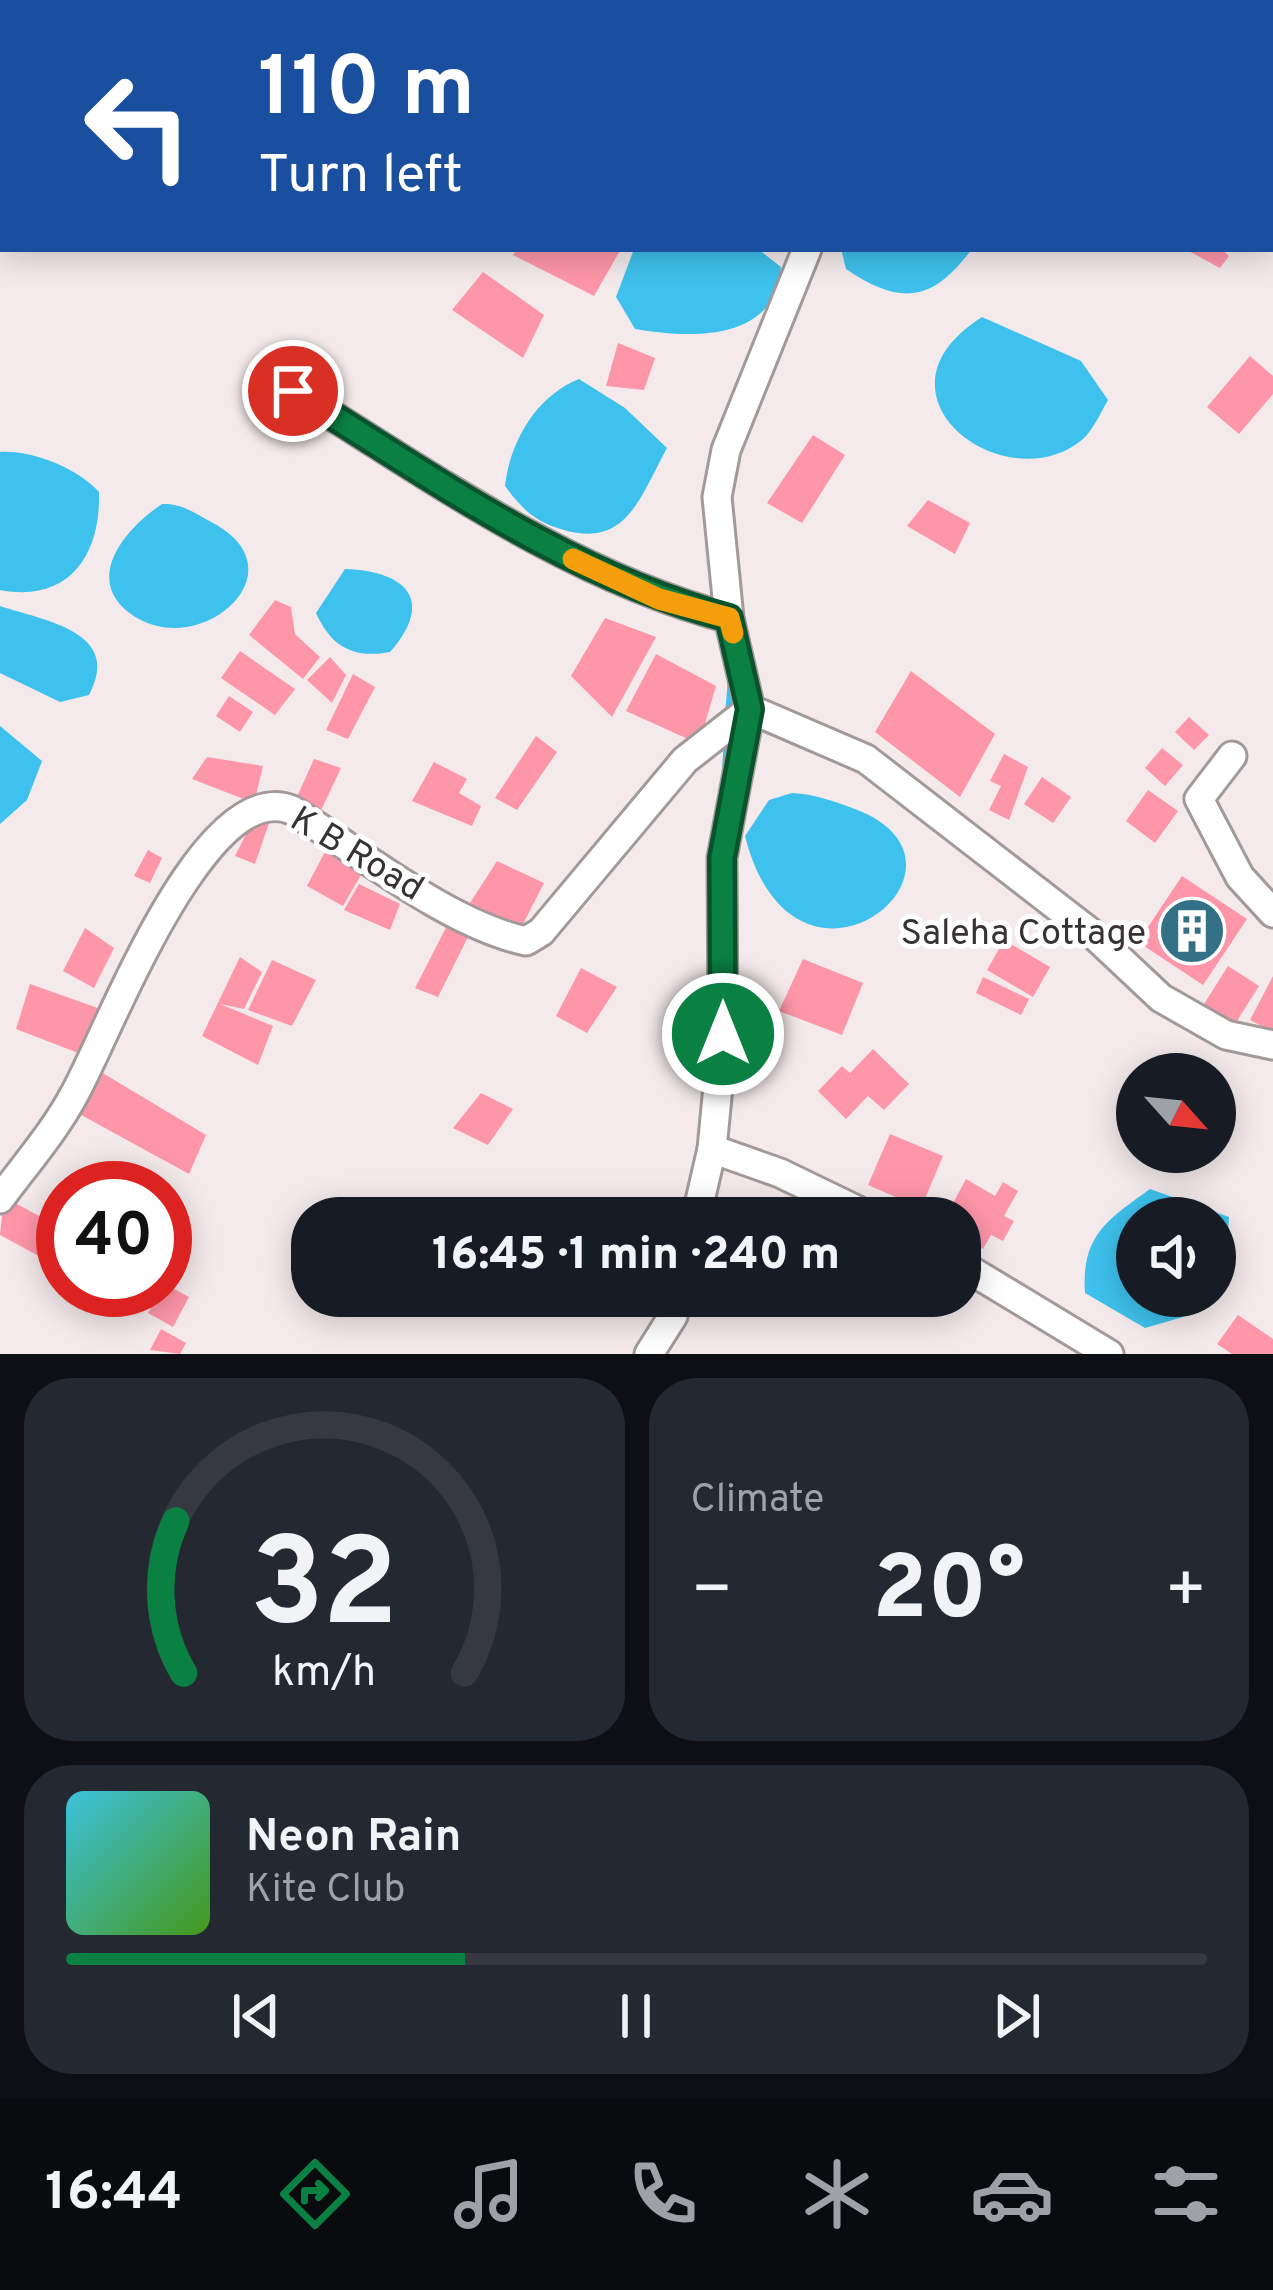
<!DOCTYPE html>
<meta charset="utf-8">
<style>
:root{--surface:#171b24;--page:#242831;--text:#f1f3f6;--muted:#9ea1a6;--line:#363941;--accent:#0b8043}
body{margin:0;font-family:Overpass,sans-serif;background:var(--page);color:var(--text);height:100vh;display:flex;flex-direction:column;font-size:45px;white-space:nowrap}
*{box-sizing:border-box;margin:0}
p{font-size:39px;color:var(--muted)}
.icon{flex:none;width:66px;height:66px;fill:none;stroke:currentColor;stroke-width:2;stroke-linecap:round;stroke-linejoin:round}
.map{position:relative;height:1354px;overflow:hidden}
.details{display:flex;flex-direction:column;gap:24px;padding:24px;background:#0d0f14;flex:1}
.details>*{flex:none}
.hud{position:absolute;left:0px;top:0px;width:1275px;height:252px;box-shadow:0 6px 30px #0003;background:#1a4fa0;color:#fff;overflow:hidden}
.needle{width:78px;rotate:117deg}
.tools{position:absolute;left:1116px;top:1053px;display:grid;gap:24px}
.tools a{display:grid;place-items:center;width:120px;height:120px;border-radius:50%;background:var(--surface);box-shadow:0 6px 30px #0003;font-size:60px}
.speed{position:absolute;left:36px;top:1161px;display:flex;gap:24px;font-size:60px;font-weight:700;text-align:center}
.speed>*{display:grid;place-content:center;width:156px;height:156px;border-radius:50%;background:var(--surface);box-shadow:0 6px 30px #0003;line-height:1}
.speed .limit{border:18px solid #d22;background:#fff;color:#111}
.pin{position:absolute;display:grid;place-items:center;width:102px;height:102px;color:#fff;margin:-51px;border:6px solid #fff;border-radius:50%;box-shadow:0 3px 12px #0007}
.me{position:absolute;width:132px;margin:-66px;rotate:0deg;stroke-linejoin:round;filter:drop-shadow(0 0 9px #0008)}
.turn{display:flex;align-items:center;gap:42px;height:252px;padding:0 60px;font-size:54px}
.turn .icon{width:156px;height:156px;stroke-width:2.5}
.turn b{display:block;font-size:84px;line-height:102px}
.big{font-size:90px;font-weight:800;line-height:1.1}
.details .card{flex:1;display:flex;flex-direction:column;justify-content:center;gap:18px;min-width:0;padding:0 42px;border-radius:48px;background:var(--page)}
.details .dial{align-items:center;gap:0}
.dial svg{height:312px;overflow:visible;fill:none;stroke:var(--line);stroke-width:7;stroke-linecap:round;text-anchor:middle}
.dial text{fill:var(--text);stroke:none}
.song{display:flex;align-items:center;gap:36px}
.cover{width:144px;height:144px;border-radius:18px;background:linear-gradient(135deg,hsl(190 70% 55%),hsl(100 70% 35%))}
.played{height:12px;border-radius:6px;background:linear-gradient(90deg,var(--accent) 35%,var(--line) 35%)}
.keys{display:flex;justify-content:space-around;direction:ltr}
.heat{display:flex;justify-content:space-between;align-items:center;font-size:66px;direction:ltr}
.details .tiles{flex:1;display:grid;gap:24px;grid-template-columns:1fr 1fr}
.card:last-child{grid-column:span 2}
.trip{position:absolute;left:291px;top:1197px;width:690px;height:120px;border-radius:48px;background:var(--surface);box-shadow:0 6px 30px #0003;font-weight:800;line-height:120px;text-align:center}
.tabs{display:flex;height:192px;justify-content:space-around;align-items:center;background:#090b0e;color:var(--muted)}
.tabs .icon{width:84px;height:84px}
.tabs .current{color:var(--accent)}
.tabs b{font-size:54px;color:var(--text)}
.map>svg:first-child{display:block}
</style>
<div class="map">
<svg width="1273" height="1354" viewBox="0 0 1273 1354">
<rect width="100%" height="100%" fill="#f4eaeb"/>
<g fill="#3ec1ec">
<path d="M634 249H758L781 267C776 341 694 339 635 329L616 297Z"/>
<path d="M841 249H972C933 301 902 307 846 269Z"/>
<path d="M982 317 1081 361 1108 400C1101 412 1093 430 1083 439 1007 504 859 395 982 317Z"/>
<path d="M579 379 625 408 667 448C640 497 627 548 564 530 535 522 522 509 505 486 510 442 536 396 579 379Z"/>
<path d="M0 452C32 450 77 468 99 492 101 556 68 603 0 590Z"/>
<path d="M162 504C182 503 196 514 213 523 301 570 205 656 139 619 80 586 120 532 162 504Z"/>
<path d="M345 569C407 571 435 601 390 652 352 659 331 646 316 613Z"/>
<path d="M0 606C46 621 123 632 89 695L60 702 0 673Z"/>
<path d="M0 726 42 761 27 800 0 824Z"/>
<path d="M792 793C815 794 833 801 855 809 1000 864 795 1032 745 836L769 800Z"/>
<path d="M1150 1189 1229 1217 1226 1265 1215 1279V1218H1137V1296H1201L1183 1317 1145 1328 1085 1293C1081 1236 1107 1220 1150 1189Z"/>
</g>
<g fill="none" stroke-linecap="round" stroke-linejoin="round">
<g stroke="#3ec1ec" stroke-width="8">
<path d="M716 0 724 3"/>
<path d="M729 716 732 677"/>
<path d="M726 770 728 737"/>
</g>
</g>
<g fill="#fe96a9">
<path d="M517 249H621L594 296 513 255Z"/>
<path d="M1185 249H1221L1229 256 1220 268Z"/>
<path d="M483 272 544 315 523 358 452 310Z"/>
<path d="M618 343 655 358 644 390 606 386Z"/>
<path d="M1250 356 1273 376V394L1239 434 1207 407Z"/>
<path d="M813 435 845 455 802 523 767 503Z"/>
<path d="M928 500 970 523 955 554 907 526Z"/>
<path d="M275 600 291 607 295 634 320 657 303 679 249 635Z"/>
<path d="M605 618 656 637 612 717 571 676Z"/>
<path d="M240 651 295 689 275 715 221 678Z"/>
<path d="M656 654 716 686 699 744 626 711Z"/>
<path d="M330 657 346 675 332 703 307 680Z"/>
<path d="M911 671 995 734 960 797 875 732Z"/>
<path d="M353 674 375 687 348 739 326 730Z"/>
<path d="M229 696 253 712 240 732 216 716Z"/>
<path d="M1189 717 1209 735 1194 750 1175 732Z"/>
<path d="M536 736 557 752 517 810 495 798Z"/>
<path d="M1162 748 1183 765 1165 786 1145 768Z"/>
<path d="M1004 754 1028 767 1009 820 989 810 1001 786 990 781Z"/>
<path d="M207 757 263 766 254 803 192 779Z"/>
<path d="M314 759 341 768 317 819 292 808Z"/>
<path d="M434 762 467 779 459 793 481 806 472 826 412 801Z"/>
<path d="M1042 777 1071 797 1053 823 1024 804Z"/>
<path d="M1148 790 1178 811 1155 843 1126 821Z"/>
<path d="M256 814 269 823 255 864 235 856Z"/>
<path d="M329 844 365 868 343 906 307 886Z"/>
<path d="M148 850 162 858 150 883 134 876Z"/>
<path d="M497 861 544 883 519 932 470 903Z"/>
<path d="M1182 876 1247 919 1203 985 1138 942Z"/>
<path d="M359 884 400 904 390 930 344 910Z"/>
<path d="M453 914 474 925 438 997 415 988Z"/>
<path d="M85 928 114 948 94 988 63 971Z"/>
<path d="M1004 940 1050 967 1033 997 987 970Z"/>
<path d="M240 957 262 972 244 1009 220 1004 273 1026 258 1065 202 1036Z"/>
<path d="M803 959 863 983 842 1035 779 1011Z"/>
<path d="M272 960 316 980 292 1026 248 1010Z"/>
<path d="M1228 966 1259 986 1230 1032 1199 1012Z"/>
<path d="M581 968 617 987 587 1033 556 1016Z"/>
<path d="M1273 976V1032L1250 1020Z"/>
<path d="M983 977 1029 999 1021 1015 976 993Z"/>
<path d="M30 984 109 1012 86 1056 16 1029Z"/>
<path d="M873 1049 909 1084 884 1110 868 1096 846 1119 818 1091 842 1066 850 1073Z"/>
<path d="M96 1069 206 1135 189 1174 72 1110Z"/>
<path d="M481 1093 513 1109 488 1145 453 1128Z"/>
<path d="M890 1134 943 1156 921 1208 868 1185Z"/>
<path d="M966 1179 995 1196 1003 1182 1018 1191 1004 1216 1014 1221 1003 1241 991 1235 983 1249 960 1236V1218H945Z"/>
<path d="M4 1197 63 1229 59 1267 0 1235Z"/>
<path d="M792 1203 812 1218H781Z"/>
<path d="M165 1284 189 1297 173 1327 148 1313Z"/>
<path d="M1238 1315 1273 1339V1354H1232L1217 1344Z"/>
<path d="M161 1329 186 1343 180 1354 150 1350Z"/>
</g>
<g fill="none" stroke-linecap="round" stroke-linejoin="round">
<g stroke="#a3999a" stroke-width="33">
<g id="minor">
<path d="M739 0 747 3"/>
<path d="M908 3 910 0"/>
<path d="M293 391C432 477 570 576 729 618"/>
<path d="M1232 756 1199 799 1240 877 1273 913"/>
<path d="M712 1149 780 1173 873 1218"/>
<path d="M0 1199C25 1165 55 1131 75 1093 108 1034 204 774 292 810 359 852 450 925 526 941L541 932 685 760 750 709 866 759 1095 936 1161 998 1226 1035 1273 1045"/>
<path d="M696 1218 712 1149 723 1034 722 858 750 709 729 618 717 497 726 450 807 249"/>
<path d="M960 1264 1109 1354"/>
<path d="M649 1354 673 1316 678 1296"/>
</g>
</g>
<use href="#minor" stroke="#fff" stroke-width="27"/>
</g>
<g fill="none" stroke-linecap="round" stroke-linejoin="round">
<g stroke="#07532c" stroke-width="30">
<path id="route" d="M293 391C432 477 569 576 729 618L750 709 722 858 723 1034"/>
</g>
<use href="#route" stroke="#0b8043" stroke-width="21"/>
<path stroke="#f59e0b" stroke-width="21" d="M573 559 659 599 729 618 733 633"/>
</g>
<defs>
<g id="building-disc" transform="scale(3.45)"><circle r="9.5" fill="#347187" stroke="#fff"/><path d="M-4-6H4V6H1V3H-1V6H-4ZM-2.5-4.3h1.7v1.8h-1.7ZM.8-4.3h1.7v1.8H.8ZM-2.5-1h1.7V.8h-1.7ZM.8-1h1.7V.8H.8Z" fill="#fff"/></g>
</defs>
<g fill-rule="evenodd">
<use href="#building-disc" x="1192" y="931"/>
</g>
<g text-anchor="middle" stroke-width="10" stroke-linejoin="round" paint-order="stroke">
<g font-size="36" fill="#373334" stroke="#fff">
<text transform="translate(358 852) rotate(31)" y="13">K B Road</text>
</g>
<g font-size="36" fill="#373334" stroke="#fff" text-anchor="end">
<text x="1146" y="944">Saleha Cottage</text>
</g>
</g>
</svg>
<div class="tools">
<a><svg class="needle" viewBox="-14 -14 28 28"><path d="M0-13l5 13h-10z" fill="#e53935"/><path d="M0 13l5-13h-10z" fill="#9ea1a6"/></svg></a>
<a><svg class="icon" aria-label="sound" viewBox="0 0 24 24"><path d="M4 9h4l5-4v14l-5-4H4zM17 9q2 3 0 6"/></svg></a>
</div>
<div class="speed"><div class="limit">40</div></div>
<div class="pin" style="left:293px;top:391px;background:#d93025"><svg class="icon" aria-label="arrive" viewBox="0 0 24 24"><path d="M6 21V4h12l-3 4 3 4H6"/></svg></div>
<svg class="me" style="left:723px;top:1034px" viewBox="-20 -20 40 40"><circle r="17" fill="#0b8043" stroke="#fff" stroke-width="3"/><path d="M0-11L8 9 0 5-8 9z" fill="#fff"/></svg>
<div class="trip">16:45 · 1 min · 240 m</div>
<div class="hud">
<div class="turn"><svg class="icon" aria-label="left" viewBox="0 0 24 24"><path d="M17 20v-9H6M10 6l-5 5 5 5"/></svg><div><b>110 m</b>Turn left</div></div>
</div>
</div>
<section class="details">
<div class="tiles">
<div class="card dial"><svg viewBox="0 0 100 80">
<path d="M14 69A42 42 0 1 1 86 69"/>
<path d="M14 69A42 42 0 0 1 12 30" stroke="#0b8043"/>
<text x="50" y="56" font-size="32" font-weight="700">32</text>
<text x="50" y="72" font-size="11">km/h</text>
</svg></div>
<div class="card"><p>Climate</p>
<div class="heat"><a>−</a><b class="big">20°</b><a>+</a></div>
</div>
<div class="card">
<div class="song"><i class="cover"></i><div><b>Neon Rain</b><p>Kite Club</p></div></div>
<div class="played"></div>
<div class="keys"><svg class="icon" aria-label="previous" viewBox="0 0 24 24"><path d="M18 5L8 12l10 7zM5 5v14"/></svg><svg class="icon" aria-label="pause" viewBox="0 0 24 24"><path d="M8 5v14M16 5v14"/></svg><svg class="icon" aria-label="next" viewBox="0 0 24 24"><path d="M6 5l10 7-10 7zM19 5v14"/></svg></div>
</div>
</div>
</section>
<nav class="tabs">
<b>16:44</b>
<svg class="icon current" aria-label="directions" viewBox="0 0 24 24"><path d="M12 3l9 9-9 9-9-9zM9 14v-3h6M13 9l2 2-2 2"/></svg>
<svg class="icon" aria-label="music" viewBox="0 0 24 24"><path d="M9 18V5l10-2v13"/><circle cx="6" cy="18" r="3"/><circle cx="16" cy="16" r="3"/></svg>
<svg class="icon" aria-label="phone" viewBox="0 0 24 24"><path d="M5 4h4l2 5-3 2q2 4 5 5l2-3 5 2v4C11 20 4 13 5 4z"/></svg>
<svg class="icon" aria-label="climate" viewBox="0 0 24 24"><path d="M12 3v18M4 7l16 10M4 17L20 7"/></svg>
<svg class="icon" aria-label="car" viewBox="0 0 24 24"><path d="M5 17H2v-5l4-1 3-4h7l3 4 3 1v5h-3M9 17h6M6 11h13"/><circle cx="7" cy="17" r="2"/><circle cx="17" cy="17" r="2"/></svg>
<svg class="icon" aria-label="filters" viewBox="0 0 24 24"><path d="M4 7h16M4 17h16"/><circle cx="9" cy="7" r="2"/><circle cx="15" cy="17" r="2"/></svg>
</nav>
